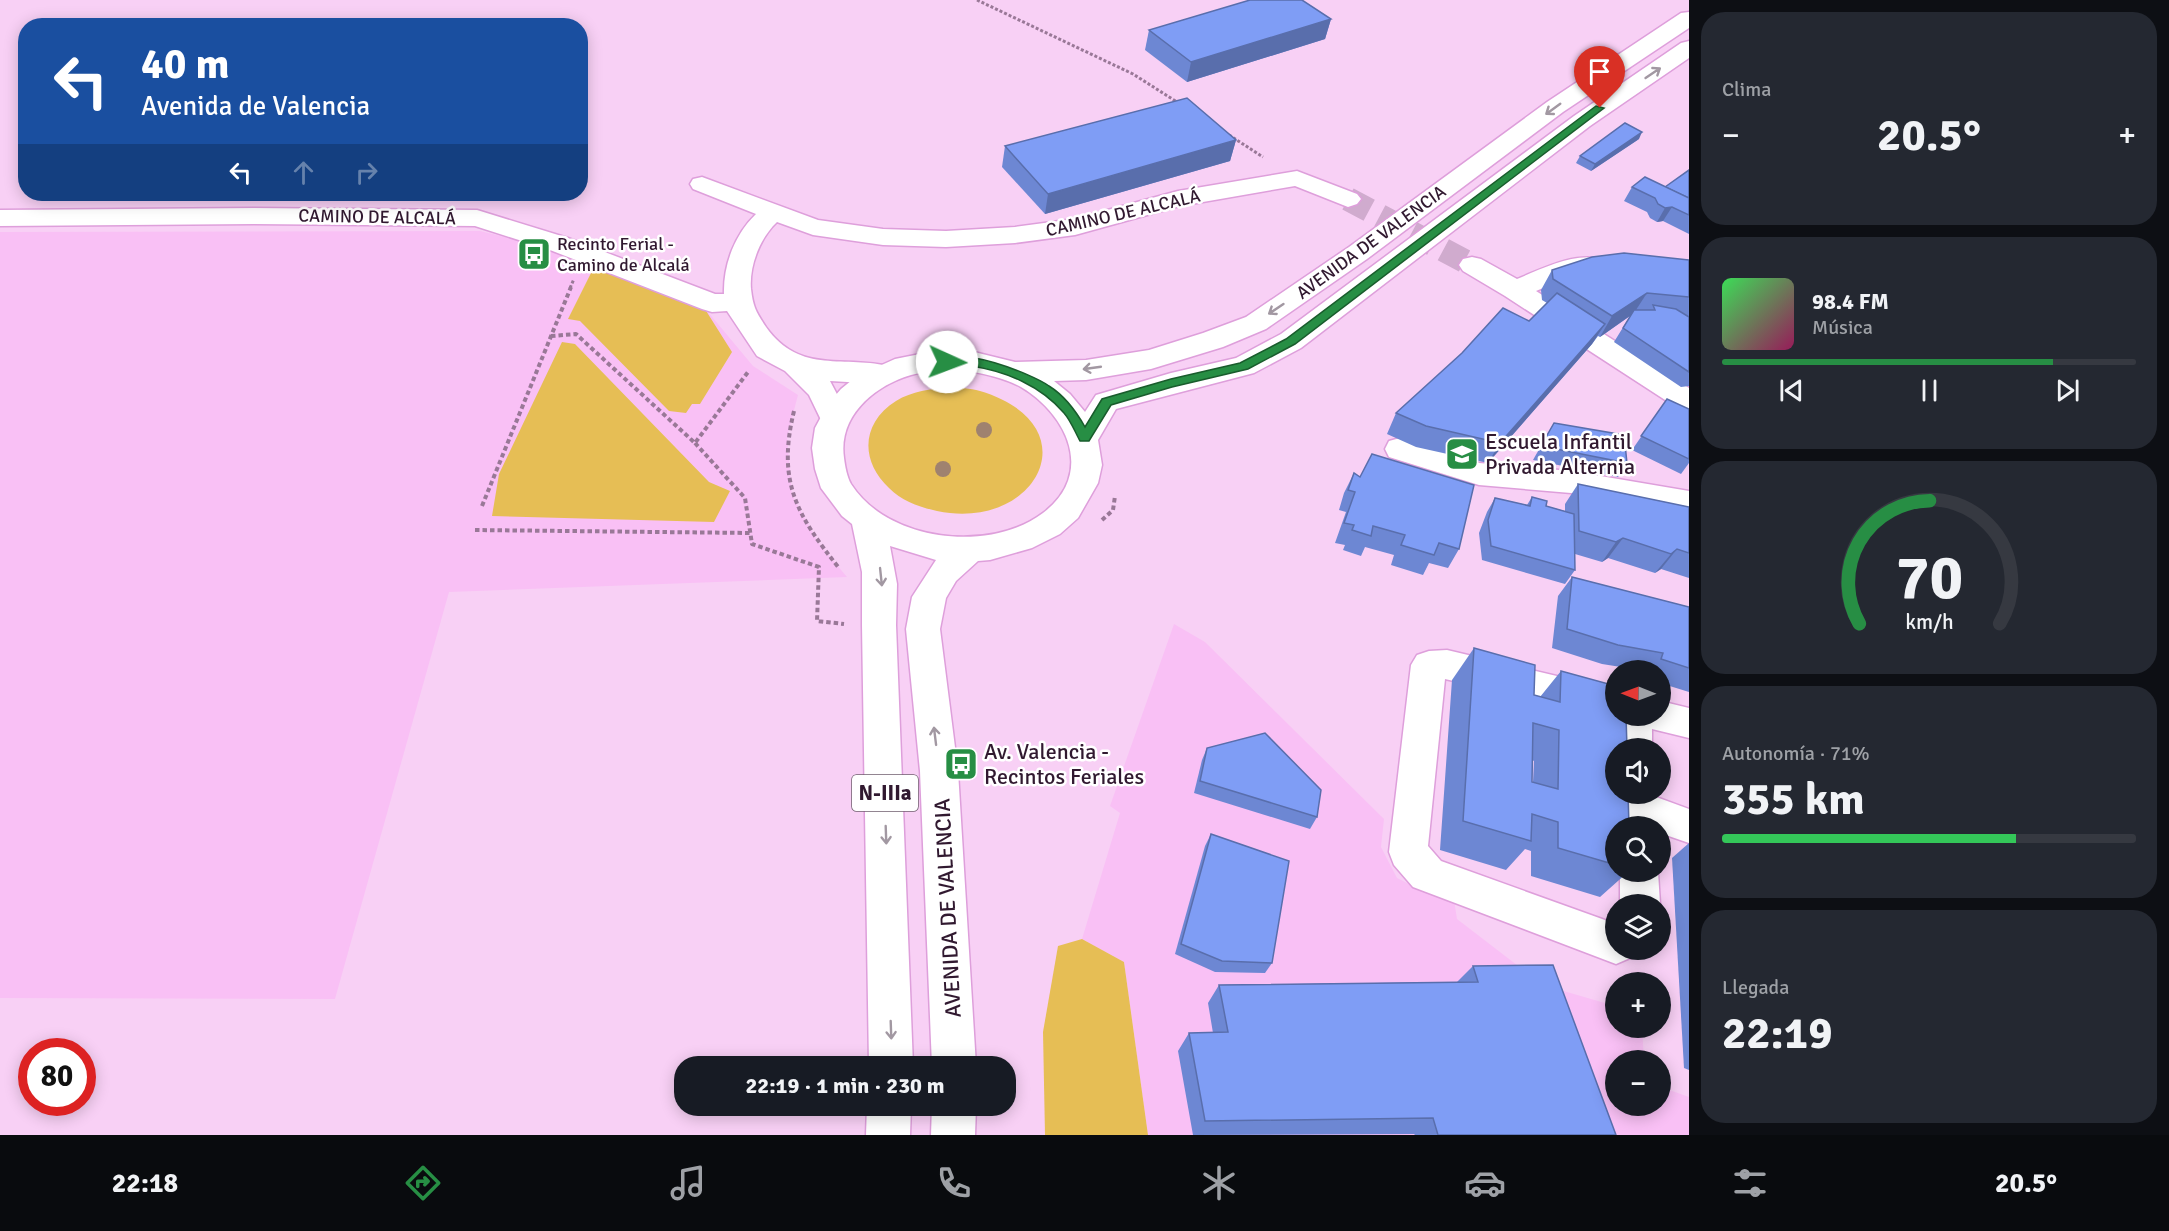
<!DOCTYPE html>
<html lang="es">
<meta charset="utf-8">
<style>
:root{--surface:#171b24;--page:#242831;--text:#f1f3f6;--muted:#9ea1a6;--line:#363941;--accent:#278e44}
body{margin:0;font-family:Signika,sans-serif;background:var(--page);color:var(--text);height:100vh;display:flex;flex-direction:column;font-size:22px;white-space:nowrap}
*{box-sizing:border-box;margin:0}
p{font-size:20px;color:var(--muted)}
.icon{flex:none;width:33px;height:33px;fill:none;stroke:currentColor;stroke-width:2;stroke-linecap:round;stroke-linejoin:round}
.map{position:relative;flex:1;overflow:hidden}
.drawer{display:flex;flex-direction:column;gap:12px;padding:12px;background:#0d0f14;width:480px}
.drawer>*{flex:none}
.hud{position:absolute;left:18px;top:18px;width:570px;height:183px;border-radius:24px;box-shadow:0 3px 15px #0003;background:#1a4fa0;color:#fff;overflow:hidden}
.needle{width:39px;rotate:271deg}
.buttons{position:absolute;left:1605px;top:660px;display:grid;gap:12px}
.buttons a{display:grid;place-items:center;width:66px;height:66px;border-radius:50%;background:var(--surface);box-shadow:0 3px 15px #0003;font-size:30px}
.speed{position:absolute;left:18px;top:1038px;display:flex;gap:12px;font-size:30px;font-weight:700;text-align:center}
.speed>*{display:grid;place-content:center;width:78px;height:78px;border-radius:50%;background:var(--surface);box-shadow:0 3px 15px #0003;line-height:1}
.speed .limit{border:9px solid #d22;background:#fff;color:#111}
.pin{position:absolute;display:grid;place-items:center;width:51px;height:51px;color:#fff;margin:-62px -26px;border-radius:50% 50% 50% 0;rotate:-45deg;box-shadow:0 0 6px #0007}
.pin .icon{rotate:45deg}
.me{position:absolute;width:66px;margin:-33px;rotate:92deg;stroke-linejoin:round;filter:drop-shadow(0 0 4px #0008)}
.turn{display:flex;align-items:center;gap:21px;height:126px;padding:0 24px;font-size:27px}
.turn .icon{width:78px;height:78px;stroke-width:2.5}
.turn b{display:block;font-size:42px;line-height:51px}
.lanes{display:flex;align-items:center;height:57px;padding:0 24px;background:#0003;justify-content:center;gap:30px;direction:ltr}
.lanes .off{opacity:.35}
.big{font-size:45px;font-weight:700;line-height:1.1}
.drawer .tile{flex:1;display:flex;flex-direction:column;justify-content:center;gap:9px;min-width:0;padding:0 21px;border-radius:24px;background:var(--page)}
.drawer .dial{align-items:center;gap:0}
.dial svg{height:156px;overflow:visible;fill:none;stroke:var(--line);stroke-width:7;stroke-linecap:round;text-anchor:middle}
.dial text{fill:var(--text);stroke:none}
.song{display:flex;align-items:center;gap:18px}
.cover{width:72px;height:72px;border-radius:9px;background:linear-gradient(135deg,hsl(130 70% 55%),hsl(330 70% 35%))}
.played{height:6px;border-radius:3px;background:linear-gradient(90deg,var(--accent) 80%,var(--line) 80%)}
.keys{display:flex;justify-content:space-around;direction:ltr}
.heat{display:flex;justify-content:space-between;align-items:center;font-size:33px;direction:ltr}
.charge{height:9px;border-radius:4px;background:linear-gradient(90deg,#34c759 71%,var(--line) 0)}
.trip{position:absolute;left:674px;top:1056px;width:342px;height:60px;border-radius:24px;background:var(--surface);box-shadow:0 3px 15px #0003;font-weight:700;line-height:60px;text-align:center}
.menu{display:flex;height:96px;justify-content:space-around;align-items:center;background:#090b0e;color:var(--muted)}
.menu .icon{width:42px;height:42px}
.menu .active{color:var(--accent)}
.menu b{font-size:27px;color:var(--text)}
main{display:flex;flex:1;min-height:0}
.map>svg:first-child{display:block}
</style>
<main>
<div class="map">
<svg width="1689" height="1135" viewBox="0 0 1689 1135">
<rect width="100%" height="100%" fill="#f8d0f5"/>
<g fill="#f9c0f5">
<path d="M480 231 570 253 703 306 753 366 798 395 787 437 792 495 819 544 847 577 449 592 335 999 0 998V232Z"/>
<path d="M1174 624 1205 642 1384 819 1381 847 1397 878 1419 889 1454 900 1457 919 1543 985 1615 1006 1616 1028H1642L1644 1060H1616V1106H1660L1661 1087 1689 1097V1135H1148L1124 962 1082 939 1120 813 1110 806Z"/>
</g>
<g fill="#e6be55">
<path d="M594 267 703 306 732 352 700 404H692L686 413 669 411 580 321 568 319Z"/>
<path d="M562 342 575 344 709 482 730 491 714 522 492 516 499 474Z"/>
<path d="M949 387C959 388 970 388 980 391 1093 425 1037 532 937 511 919 507 902 501 889 488 860 461 861 423 896 401 912 391 931 389 949 387Z"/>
<path d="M1082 939 1124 962 1148 1135H1045L1043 1032 1058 946Z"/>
</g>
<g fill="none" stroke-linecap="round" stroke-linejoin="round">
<path stroke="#d0abce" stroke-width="24" stroke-dasharray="24 12" stroke-linecap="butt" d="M1348 199 1472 265"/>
<g stroke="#de9fdb" stroke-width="3">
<g id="minor">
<path d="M1297 171 1357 194 1361 199 1357 204 1348 207 1295 186 1180 206 1075 235 1015 243 946 247 883 245 813 235 777 222C760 238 749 266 751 289 753 307 756 312 766 327 801 376 845 354 892 367L896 374 892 381 882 384 830 381 849 417 845 424 834 427 823 424 809 395 785 371 757 356 727 311 712 312 702 309 550 250 475 226 254 224 0 226V210L254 208 477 210 568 238 715 294H724C723 265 735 234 756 214L693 189 690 184 693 179 702 177 818 220 883 229 946 231 1015 227 1074 219 1178 191Z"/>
<path d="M1472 257 1481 259 1517 279C1542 269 1574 252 1601 259L1605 265 1601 271 1569 277 1536 291 1689 388V412L1679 409 1505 296 1463 271 1459 265 1463 259Z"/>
<path d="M1400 438 1479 463 1571 471 1689 491V515L1571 493 1479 485 1389 457 1385 449 1389 441Z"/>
<path d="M1447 650 1616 690V716H1660V701L1689 708V738L1652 729V748H1616L1615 728 1619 719 1445 679 1428 846 1441 861 1616 924V950H1634L1630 958 1616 964 1413 887 1394 865 1389 852 1411 665 1417 655 1429 651Z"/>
<path d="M1623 794H1648L1689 809V843L1660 833V826H1645L1623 818 1617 806Z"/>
<path d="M1620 872H1658L1660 904H1620Z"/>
</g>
</g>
<g stroke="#de9fdb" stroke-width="3">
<g id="highway">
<path d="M1689 12V28L1563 112 1367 259 1266 329 1223 347 1151 369 1086 380 1054 381 1070 394 1085 412 1096 395 1171 373 1236 358 1281 334 1574 116 1681 43 1689 41V58L1590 126 1301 348 1254 373 1116 409 1098 440 1102 465 1098 483 1078 518 1060 534 1032 548 990 560 978 561 956 581 946 598 940 629 958 771 976 1066H932L920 771 906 629 912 597 936 560 890 546 897 584 896 625 913 1066H869L862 625V572L852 524 842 516 821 488 815 469 812 448 815 428 828 404 841 389 857 376 895 359 930 352 970 351 1015 362 1086 360 1149 350 1203 333 1246 317 1349 247 1547 102 1681 13ZM970 371C988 375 1005 378 1021 387 1068 415 1095 474 1043 513 990 553 888 542 851 484 847 477 845 466 844 458 838 416 874 386 911 375 930 369 950 371 970 371Z"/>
<path d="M867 1106H911L910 1135H866Z"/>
<path d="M932 1106H976L975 1135H931Z"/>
</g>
</g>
<g stroke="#997897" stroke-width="3" stroke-dasharray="3 2" stroke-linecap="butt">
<path d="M977 0 1133 74 1177 102"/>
<path d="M1229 135 1263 157"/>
<path d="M570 288 574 279"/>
</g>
<g stroke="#997897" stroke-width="4" stroke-dasharray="4.5 3" stroke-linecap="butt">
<path d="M551 336 576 334 695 443 748 372"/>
<path d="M794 411C777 481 796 514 839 568"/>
<path d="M695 443 745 498 752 544 819 567 817 621 844 624"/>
<path d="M482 506 571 287"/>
<path d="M1102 520 1113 510 1115 496"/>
<path d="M475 530 750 533"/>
</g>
<use href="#minor" fill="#fff" fill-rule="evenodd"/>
<use href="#highway" fill="#fff" fill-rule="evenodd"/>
</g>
<g fill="#9f826f">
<circle cx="984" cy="430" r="8"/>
<circle cx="943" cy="469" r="8"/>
</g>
<g fill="#6d87d3" fill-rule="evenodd">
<path d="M1331 19 1325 39 1187 82 1145 50 1149 30Z"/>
<path d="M1639 139 1591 171 1576 163 1580 156Z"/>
<path d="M1236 140 1230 161 1045 214 1002 167 1005 146Z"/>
<path d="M1689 170V234L1663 221 1657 222 1650 218 1647 212 1624 201 1632 187H1665Z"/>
<path d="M1689 260V386L1681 387 1614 342 1630 316 1600 337 1598 336 1592 344 1488 463 1416 447 1387 434 1396 413 1529 321 1547 303 1542 300 1541 290 1552 270Z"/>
<path d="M1667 399 1689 409V463L1681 474 1632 450Z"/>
<path d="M1554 423 1627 463 1618 477 1533 460Z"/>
<path d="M1354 473 1459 549 1448 568 1429 563 1423 575 1391 565 1394 555 1365 547 1361 556 1343 550 1345 545 1335 543 1346 512 1339 510 1344 493Z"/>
<path d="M1578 484 1689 507V578L1661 569 1655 573 1608 558 1602 562 1575 554V570L1565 584 1482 560 1479 533 1487 512 1495 498 1527 505 1532 497 1546 506 1565 511V504Z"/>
<path d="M1572 577 1689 607V692L1660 683V670H1640L1602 664 1552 648 1558 596Z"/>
<path d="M1474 648 1534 695 1540 697 1561 671 1616 826V872H1628L1600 897 1531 876V851L1525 849 1506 870 1440 850 1452 680ZM1532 760 1534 761 1533 782H1532Z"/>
<path d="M1207 748 1317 817 1310 829 1194 793 1202 760Z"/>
<path d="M1211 834 1272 963 1265 973 1215 972 1175 954 1205 846Z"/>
<path d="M1689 843V1070L1684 1068 1672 858Z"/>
<path d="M1473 966 1616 1135H1415L1414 1134 1193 1135 1178 1051 1189 1033H1213L1208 1003 1219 985 1457 982Z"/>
</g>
<g fill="#596eac">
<path d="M1331 19 1325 39 1187 82 1191 62Z"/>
<path d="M1642 132 1639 139 1591 171 1595 164Z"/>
<path d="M1236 140 1230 161 1045 214 1048 194Z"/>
<path d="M1672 207 1663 221 1657 222 1665 208Z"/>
<path d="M1647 293 1634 313 1600 337 1612 316Z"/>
<path d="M1605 324 1592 344 1488 463 1500 443Z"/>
<path d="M1623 538 1608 558 1602 562 1616 542Z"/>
<path d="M1677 549 1661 569 1655 573 1671 554Z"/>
</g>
<g fill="#7f9df5" stroke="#596eac" stroke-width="1.5" fill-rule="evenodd">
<path d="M1250 0H1302L1331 19 1191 62 1149 30Z"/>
<path d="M1187 98 1236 140 1048 194 1005 146Z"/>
<path d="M1625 123 1642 132 1595 164 1580 156Z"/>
<path d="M1689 170V198L1665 187Z"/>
<path d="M1645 177 1689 198V215L1672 207 1665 208 1658 204 1655 198 1632 187Z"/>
<path d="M1624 253 1689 260V297L1647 293 1612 316 1553 279 1552 270 1592 257Z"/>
<path d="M1557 293 1605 324 1500 443 1426 426 1396 413 1462 353 1503 308 1529 321Z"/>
<path d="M1653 305 1676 309 1689 317V372L1623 328 1634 310H1655Z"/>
<path d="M1667 399 1689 409V459L1641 436Z"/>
<path d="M1554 423 1624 435 1627 463 1541 446Z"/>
<path d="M1372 454 1474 485 1459 549 1439 543 1434 555 1401 545 1405 535 1373 526 1371 536 1352 530 1354 525 1344 523 1355 492 1348 490 1354 473 1360 477Z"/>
<path d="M1578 484 1689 507V553L1677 549 1671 554 1623 538 1616 542 1579 531Z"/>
<path d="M1532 497 1547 501 1546 506 1574 514 1575 570 1491 546 1488 520 1495 498 1530 506Z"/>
<path d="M1572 577 1689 607V668L1661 659 1663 653 1618 645 1567 629Z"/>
<path d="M1474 648 1535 665 1534 695 1560 702 1561 671 1616 686V716H1626L1627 748H1616V794H1628L1629 826H1616V865L1558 848V822L1532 814 1531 841 1463 821ZM1533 723 1559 730 1558 789 1532 782Z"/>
<path d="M1265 733 1321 790 1317 817 1200 781 1207 748Z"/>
<path d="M1211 834 1289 861 1272 963 1222 961 1181 944Z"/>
<path d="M1553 965 1616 1135H1438L1433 1118 1205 1121 1189 1033 1228 1032 1219 985 1478 982 1473 966Z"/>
</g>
<defs><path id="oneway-shaft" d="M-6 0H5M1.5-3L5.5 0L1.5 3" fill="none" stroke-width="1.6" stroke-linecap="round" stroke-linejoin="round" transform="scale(1.5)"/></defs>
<g stroke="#a298a2">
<use href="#oneway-shaft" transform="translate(1653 73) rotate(-34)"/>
<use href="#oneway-shaft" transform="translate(1553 109) rotate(144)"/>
<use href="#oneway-shaft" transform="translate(1276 309) rotate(146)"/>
<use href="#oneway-shaft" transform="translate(1092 368) rotate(172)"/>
<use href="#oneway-shaft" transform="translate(881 577) rotate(84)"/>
<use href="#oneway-shaft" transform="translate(935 736) rotate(-97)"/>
<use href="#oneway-shaft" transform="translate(886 835) rotate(88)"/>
<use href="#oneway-shaft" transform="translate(891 1030) rotate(88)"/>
</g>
<path fill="#278e44" stroke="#195c2c" stroke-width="1.5" d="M1596 106 1604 108 1295 344 1248 369 1172 387 1111 405 1089 441H1080C1075 432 1071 421 1064 413 1041 386 1006 371 971 366 962 364 948 369 941 362 957 344 1032 374 1049 386 1065 396 1076 411 1085 427L1102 399 1171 379 1240 363 1286 339Z"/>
<defs>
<g id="bus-square" transform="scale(1.725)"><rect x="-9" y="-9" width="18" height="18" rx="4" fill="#278e44" stroke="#fff"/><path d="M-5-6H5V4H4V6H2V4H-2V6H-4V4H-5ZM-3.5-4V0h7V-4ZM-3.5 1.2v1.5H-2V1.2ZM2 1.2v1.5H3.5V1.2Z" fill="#fff"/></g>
<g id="school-square" transform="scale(1.725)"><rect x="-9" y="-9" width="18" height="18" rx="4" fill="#278e44" stroke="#fff"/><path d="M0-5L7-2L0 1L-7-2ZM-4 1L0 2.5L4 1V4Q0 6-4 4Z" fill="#fff"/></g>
</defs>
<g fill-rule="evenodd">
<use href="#bus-square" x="534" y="254"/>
<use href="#school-square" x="1462" y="454"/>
<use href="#bus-square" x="961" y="764"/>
</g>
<g text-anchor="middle" stroke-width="5" stroke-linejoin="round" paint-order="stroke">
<g font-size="18" fill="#311930" stroke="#fff">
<text transform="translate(1123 213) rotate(-13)" y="6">CAMINO DE ALCALÁ</text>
<text transform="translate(377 217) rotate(1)" y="6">CAMINO DE ALCALÁ</text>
<text transform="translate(1371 242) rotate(-36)" y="6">AVENIDA DE VALENCIA</text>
</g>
<g font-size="18" fill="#311930" stroke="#fff" text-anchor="start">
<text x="557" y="250">Recinto Ferial -<tspan x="557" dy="21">Camino de Alcalá</tspan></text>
</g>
<rect fill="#fff" stroke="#6f5e6e" stroke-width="1.5" x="852" y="775" width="66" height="36" rx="4.5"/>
<g font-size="21" font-weight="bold" fill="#311930">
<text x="885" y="800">N-IIIa</text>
</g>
<g font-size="22" fill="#311930" stroke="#fff" text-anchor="start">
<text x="1485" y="449">Escuela Infantil<tspan x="1485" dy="25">Privada Alternia</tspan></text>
<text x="984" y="759">Av. Valencia -<tspan x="984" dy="25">Recintos Feriales</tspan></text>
</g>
<g font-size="22" fill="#311930" stroke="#fff">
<text transform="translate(947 908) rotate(-93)" y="8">AVENIDA DE VALENCIA</text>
</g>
</g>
</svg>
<div class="buttons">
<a><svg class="needle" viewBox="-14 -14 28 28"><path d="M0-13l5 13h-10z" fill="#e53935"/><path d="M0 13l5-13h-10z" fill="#9ea1a6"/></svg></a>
<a><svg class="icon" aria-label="sound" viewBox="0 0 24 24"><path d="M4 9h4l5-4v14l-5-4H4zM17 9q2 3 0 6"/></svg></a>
<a><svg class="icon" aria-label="search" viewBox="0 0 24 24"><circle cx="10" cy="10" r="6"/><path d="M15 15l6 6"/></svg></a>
<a><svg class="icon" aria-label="layers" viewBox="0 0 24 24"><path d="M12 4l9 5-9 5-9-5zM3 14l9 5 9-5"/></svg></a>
<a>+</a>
<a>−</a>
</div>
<div class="speed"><div class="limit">80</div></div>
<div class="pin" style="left:1600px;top:108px;background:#d93025"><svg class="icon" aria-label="arrive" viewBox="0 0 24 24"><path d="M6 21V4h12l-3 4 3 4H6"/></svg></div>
<svg class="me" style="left:947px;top:362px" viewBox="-20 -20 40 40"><circle r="19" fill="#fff"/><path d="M0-13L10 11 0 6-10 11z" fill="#278e44"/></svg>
<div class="trip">22:19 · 1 min · 230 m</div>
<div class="hud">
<div class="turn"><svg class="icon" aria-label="left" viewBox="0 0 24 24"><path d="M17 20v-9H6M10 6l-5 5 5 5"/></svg><div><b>40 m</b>Avenida de Valencia</div></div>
<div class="lanes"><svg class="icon" aria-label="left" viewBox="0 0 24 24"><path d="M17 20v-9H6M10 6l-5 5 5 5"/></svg><svg class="icon off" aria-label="ahead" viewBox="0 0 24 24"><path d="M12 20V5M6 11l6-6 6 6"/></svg><svg class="icon off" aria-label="right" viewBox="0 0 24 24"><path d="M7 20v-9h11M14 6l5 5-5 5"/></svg></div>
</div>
</div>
<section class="drawer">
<div class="tile"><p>Clima</p>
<div class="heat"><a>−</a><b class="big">20.5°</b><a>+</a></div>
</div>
<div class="tile">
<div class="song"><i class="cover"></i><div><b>98.4 FM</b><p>Música</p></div></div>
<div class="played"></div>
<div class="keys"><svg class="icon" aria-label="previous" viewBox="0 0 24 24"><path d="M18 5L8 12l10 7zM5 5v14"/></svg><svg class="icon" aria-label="pause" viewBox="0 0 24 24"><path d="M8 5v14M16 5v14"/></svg><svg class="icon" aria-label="next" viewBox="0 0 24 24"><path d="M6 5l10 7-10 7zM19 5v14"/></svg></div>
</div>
<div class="tile dial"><svg viewBox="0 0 100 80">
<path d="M14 69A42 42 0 1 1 86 69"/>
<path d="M14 69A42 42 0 0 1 50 6" stroke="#278e44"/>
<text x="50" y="56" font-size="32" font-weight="700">70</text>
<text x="50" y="72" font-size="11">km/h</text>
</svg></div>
<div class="tile"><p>Autonomía · 71%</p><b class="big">355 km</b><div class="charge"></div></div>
<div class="tile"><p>Llegada</p><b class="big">22:19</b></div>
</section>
</main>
<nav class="menu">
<b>22:18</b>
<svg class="icon active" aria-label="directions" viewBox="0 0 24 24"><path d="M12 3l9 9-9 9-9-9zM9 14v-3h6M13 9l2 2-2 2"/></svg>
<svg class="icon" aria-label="music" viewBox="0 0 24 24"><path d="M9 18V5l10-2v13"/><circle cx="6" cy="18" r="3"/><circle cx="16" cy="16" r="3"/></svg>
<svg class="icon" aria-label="phone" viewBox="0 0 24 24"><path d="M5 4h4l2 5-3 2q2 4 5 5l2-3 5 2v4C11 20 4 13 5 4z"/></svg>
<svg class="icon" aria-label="climate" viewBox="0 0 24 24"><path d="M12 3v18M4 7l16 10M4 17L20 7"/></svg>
<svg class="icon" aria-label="car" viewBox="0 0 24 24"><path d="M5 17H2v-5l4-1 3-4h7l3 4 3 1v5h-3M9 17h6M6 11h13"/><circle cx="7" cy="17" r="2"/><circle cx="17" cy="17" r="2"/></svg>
<svg class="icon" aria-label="filters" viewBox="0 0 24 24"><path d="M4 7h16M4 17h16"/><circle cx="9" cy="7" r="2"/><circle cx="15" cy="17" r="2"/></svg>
<b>20.5°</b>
</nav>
